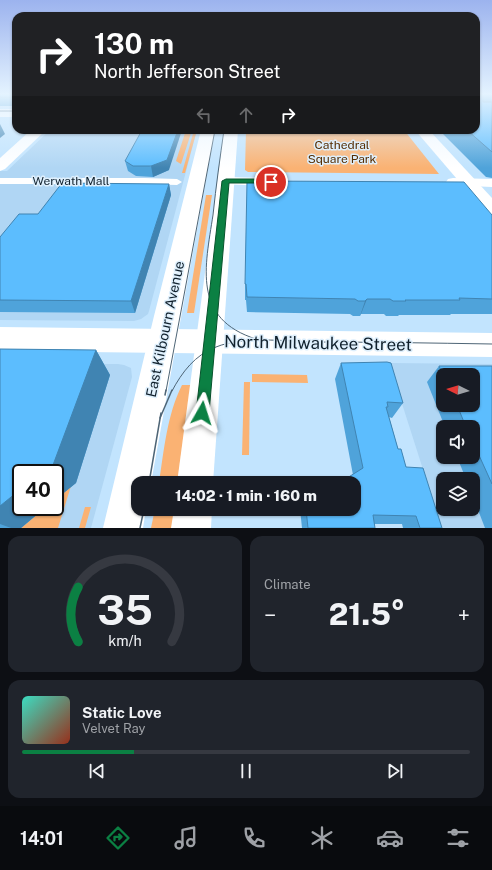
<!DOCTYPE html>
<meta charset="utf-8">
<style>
:root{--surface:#171b24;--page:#20242c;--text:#f1f3f6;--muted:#9ea1a6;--line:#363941;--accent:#0b8043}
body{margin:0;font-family:"Public Sans",sans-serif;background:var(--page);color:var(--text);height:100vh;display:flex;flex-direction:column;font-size:15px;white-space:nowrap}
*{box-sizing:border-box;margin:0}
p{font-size:13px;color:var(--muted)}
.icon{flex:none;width:22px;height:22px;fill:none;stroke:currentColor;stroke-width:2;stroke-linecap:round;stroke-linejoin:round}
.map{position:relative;height:528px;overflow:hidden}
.sheet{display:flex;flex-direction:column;gap:8px;padding:8px;background:#0d0f14;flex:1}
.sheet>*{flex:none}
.hud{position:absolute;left:12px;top:12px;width:468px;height:122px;border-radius:12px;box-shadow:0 1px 3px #0004;background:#202124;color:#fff;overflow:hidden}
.needle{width:26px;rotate:275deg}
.fabs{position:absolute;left:436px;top:368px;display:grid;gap:8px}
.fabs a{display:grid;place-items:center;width:44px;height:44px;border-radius:8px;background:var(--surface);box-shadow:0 1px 3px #0004;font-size:20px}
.speed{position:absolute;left:12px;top:464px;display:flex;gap:8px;font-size:20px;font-weight:700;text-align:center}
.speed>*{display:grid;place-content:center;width:52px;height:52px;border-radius:50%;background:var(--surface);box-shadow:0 1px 3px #0004;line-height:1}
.speed .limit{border:2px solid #111;border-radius:6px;background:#fff;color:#111}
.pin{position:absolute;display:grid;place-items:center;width:34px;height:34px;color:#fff;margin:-17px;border:2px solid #fff;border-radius:50%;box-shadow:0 1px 4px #0007}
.me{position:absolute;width:44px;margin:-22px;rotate:6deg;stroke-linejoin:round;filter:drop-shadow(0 0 3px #0008)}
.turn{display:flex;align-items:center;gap:14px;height:84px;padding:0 16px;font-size:18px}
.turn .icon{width:52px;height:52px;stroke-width:2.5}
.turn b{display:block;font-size:28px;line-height:34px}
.lanes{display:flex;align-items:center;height:38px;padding:0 16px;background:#0003;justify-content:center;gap:20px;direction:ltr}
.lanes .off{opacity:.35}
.big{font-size:30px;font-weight:800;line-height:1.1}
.sheet .card{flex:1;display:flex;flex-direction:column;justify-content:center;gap:6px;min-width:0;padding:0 14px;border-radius:12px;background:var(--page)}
.sheet .dial{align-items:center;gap:0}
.dial svg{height:104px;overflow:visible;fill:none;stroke:var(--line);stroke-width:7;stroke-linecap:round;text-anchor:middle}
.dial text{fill:var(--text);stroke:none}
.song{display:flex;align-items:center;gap:12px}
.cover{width:48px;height:48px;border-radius:6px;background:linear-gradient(135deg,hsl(170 70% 55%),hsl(10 70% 35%))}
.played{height:4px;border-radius:2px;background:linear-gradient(90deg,var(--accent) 25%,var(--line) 25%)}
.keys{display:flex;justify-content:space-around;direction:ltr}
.heat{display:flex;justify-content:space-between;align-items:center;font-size:22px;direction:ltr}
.sheet .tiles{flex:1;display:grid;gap:8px;grid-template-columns:1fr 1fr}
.card:last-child{grid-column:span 2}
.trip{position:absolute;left:131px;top:476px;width:230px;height:40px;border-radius:12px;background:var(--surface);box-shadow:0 1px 3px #0004;font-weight:800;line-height:40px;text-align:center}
.dock{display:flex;height:64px;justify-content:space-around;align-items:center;background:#090b0e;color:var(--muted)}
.dock .icon{width:28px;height:28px}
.dock .current{color:var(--accent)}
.dock b{font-size:18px;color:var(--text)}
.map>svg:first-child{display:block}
</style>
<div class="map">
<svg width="492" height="528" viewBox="0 0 492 528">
<rect width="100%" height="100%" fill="#c2e4fe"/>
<g fill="#b0d6f4" fill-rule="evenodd">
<path d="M50 130H197L149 311 148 314 141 319 134 321 0 320V171H7Z"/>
<path d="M389 363 492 364V528H420L435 507ZM443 375H473V405H443ZM443 427H473V457H443ZM443 479H473V509H443Z"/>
<path d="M0 364H118L124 365 131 368 132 377 91 528H0ZM21 473H55V507H21Z"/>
</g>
<g fill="#fab273">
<path d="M186 130H192L181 164 176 161Z"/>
<path d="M194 130H197L185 173H182Z"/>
<path d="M246 130H404L439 174 248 172 245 170Z"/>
<path d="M206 195H212L194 313H187Z"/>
<path d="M252 374 307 375 308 383 252 382Z"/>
<path d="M244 382H250L249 455H242Z"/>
<path d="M182 385H196L184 483H159C164 450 167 415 182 385Z"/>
<path d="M71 486 58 528H21L46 507H55V500Z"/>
<path d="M85 507H91L85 528H79Z"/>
<path d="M155 509H181L178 528H151Z"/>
</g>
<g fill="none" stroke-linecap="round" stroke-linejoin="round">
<path fill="#fff" fill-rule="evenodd" d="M0 178H144L177 179 182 182 177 185 142 184H0Z"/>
<g fill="#fff" fill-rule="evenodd">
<path d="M226 177 271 178 276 179 278 182 276 185 271 186 221 184 219 181 221 178Z"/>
<path d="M453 178 492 179V187L448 185 446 182 448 179Z"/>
</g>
<g fill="#fff" fill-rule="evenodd">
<rect x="0" y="109" width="16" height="8"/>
<path d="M201 130H215L151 483H138V509H146L143 528H103L154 316Z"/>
<path d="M224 130H238L213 483H177Z"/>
<path d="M174 509H212L211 528H171Z"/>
</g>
<g fill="#fff" fill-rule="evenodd">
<path d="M31 130H46L5 169 0 171V158Z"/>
<path d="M415 130H429L492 198V214L486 213Z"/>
</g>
<path fill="#fff" fill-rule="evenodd" d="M0 327 492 333V357L0 351Z"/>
<g stroke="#4e6576" stroke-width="1">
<path d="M0 111H16"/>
<path d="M224 130C220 158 216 186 213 215 205 267 192 319 256 339"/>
<path d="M166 391 215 130"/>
<path d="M172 391C182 372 195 355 216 347 243 336 284 341 313 342 372 342 432 343 492 344"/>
</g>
<g stroke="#4e6576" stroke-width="1.5">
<path d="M165 395 166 390"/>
<path d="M160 418 172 390"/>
<path d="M149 483 161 413"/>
<path d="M140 528 144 509"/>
</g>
</g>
<g fill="#4fa3da" fill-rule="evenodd">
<rect x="0" y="94" width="16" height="12"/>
<path d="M476 94H492V178L486 177 439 130H476Z"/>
<path d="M125 161 169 170 153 177 136 176 128 171Z"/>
<path d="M169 184 171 195 135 313 0 312V237L38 214Z"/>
<path d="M492 215V314H451L450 315H399L398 316H386L384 314H361L360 316H353L350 314 247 312 246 300H245V284Z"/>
<path d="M0 349 96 350 110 375 76 483 55 500V473L21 507H46L21 528H0Z"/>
<path d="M341 363 403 403 392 418 389 417 398 449 406 467 442 528H403L402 524H374L375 528H302L300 509H354L353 475 335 379Z"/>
<path d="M439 366H492V528H485L473 497V479H466L457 457H473V427H445L427 382ZM443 375 473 405H443Z"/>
</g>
<g fill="#4084b2">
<path d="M0 124 5 134 0 138Z"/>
<path d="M178 130H182L169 170 153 177 151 166Z"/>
<path d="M169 184 171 195 135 313 131 301Z"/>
<path d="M367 299 361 314 360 316 365 301Z"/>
<path d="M96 350 110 375 76 483 55 500V473H42Z"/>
<path d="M21 489V507H46L21 528H11L0 524V506Z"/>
</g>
<g fill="#5cbdfe" stroke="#4084b2">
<rect x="0" y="94" width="16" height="3"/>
<path d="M476 94H483V102H492V152L467 130H476Z"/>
<path d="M142 130H178L167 160 151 166H133L125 161Z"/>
<path d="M247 181 464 182 492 215V299L459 298 460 300H405L406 301H393L390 299H367L365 301H358L355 299 247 297 246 284H245Z"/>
<path d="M62 183 169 184 131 301 0 300V237L19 214H38Z"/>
<path d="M0 349 96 350 53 465 42 473H21V489L0 506Z"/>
<path d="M387 362 391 363 403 403 387 402 388 407H386L398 449H401L406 467 423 468 442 528H420L416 516 373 515 375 528H308L306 509H354V483H339L363 468 341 363Z"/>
<path d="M439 366H492V484L473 442V427H466L457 405H473V375H443Z"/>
</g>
<linearGradient id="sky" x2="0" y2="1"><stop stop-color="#9cb3ee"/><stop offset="0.56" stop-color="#e4f3ff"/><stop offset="1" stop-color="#e4f3ff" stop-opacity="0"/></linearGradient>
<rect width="492" height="168" fill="url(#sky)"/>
<path fill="#0b8043" stroke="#07532c" d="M271 179 274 180V183H229L209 413 207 418 202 420 198 418 196 413 222 181 226 179Z"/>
<g text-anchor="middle" stroke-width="3" stroke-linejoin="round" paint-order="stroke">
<g font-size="12" fill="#552d02" stroke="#deeffc">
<text x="342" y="149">Cathedral<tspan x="342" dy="14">Square Park</tspan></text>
</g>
<g font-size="12" fill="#10202c" stroke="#deeffc">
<text x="71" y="185">Werwath Mall</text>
</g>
<g font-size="14" fill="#10202c" stroke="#deeffc">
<text transform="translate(165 329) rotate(-78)" y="5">East Kilbourn Avenue</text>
</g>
<g font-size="17" fill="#10202c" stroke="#deeffc">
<text transform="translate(318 343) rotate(1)" y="6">North Milwaukee Street</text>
</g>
</g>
</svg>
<div class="fabs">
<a><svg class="needle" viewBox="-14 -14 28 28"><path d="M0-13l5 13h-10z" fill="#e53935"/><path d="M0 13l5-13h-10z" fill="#9ea1a6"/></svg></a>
<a><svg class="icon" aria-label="sound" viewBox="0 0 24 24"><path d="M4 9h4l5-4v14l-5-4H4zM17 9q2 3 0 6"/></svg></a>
<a><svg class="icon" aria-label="layers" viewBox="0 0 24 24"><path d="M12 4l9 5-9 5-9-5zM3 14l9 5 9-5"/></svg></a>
</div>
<div class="speed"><div class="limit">40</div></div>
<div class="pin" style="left:271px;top:182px;background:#d93025"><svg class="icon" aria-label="arrive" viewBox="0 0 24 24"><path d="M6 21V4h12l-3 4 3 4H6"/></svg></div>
<svg class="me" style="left:202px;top:413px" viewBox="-20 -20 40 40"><path d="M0-17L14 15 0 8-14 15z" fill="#0b8043" stroke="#fff" stroke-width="4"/></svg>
<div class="trip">14:02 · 1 min · 160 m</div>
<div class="hud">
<div class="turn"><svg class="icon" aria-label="right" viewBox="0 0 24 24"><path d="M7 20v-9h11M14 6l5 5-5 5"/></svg><div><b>130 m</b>North Jefferson Street</div></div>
<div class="lanes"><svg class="icon off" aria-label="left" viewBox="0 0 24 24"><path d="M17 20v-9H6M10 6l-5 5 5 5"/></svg><svg class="icon off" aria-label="ahead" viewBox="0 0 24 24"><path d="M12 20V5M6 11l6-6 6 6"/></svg><svg class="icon" aria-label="right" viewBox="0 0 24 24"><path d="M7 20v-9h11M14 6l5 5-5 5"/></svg></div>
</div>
</div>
<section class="sheet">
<div class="tiles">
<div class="card dial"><svg viewBox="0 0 100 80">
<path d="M14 69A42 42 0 1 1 86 69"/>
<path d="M14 69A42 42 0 0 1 14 27" stroke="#0b8043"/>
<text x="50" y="56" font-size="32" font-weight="700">35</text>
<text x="50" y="72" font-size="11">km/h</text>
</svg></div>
<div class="card"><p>Climate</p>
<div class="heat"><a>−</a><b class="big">21.5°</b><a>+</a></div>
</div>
<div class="card">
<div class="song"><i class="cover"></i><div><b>Static Love</b><p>Velvet Ray</p></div></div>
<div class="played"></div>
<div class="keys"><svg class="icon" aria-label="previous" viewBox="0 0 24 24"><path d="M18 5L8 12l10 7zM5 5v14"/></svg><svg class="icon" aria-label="pause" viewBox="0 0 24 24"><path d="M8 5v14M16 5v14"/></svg><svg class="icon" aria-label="next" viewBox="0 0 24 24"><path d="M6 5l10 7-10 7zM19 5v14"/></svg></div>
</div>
</div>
</section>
<nav class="dock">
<b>14:01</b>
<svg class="icon current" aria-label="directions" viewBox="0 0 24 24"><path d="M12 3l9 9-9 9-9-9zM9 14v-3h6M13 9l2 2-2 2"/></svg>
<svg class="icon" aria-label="music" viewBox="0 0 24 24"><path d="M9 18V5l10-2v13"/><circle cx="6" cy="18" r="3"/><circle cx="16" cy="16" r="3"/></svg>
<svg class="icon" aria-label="phone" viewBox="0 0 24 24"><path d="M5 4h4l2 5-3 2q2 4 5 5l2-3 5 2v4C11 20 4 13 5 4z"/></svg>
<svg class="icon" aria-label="climate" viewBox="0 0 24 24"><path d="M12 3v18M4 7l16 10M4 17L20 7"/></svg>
<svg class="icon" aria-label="car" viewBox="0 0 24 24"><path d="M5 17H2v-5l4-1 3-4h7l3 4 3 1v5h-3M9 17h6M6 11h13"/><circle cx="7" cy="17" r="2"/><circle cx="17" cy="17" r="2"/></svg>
<svg class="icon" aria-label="filters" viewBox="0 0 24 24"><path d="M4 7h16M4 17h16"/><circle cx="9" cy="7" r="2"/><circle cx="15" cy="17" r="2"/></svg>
</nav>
